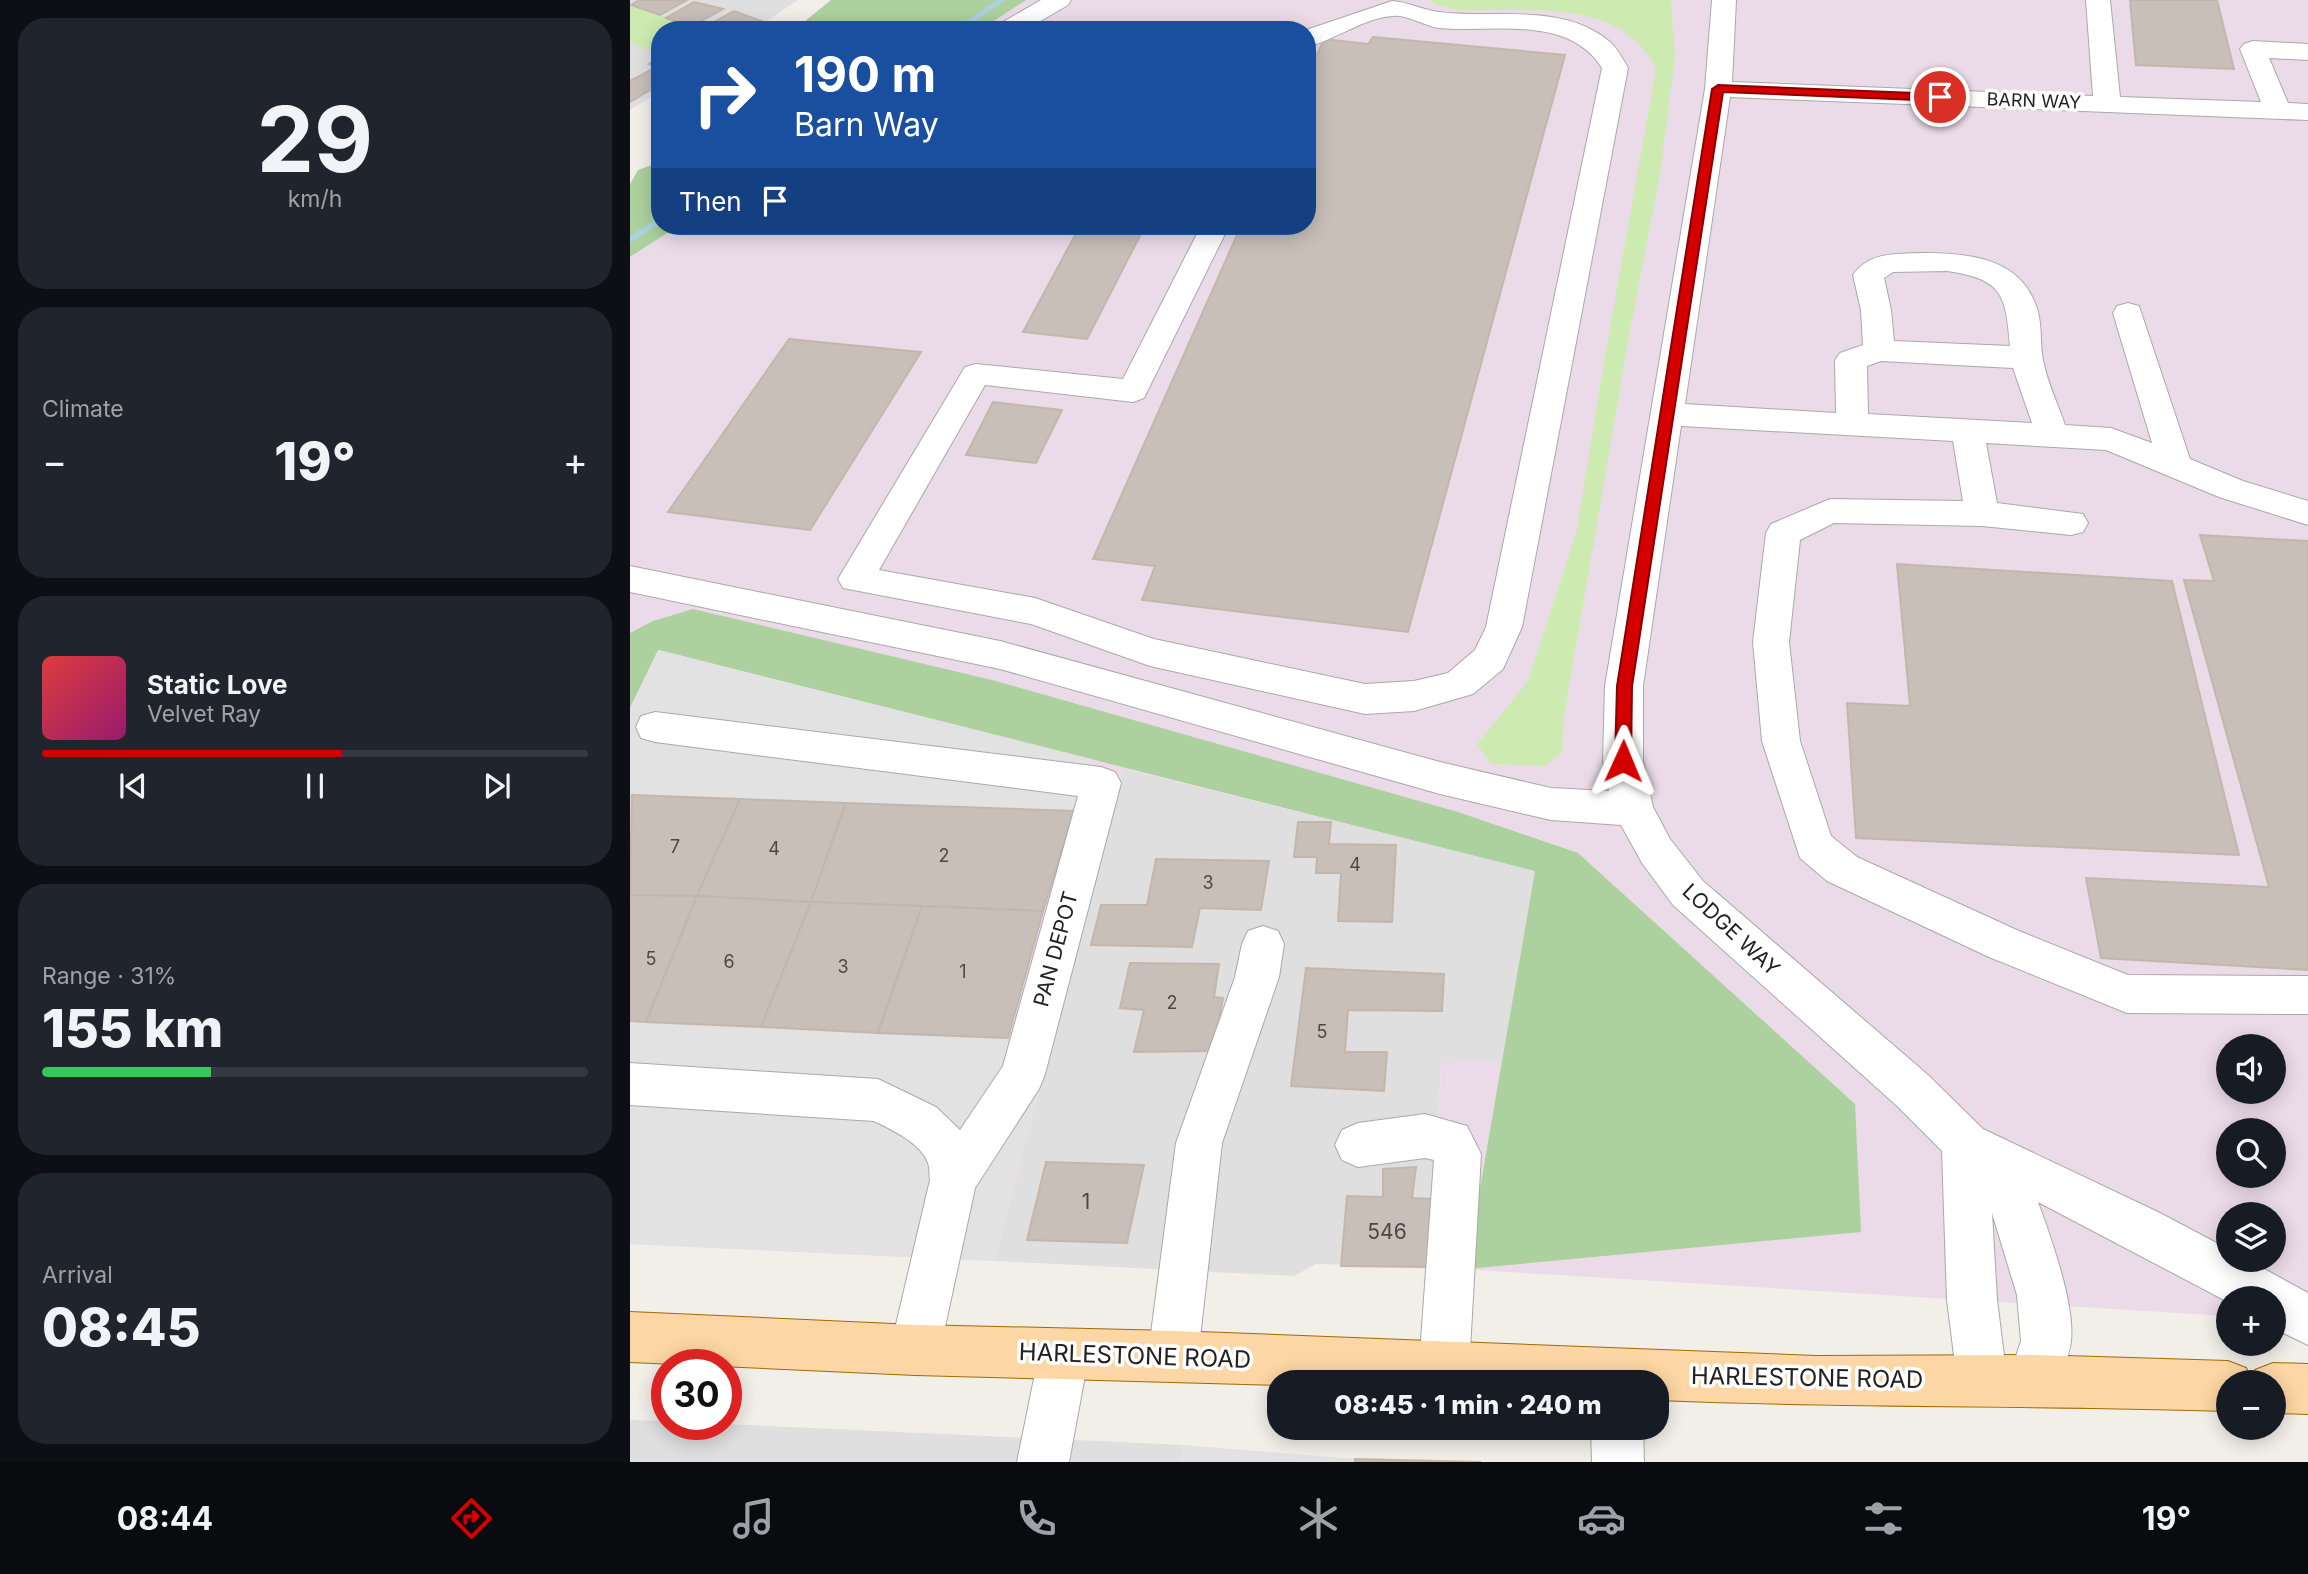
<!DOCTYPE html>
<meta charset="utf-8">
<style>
:root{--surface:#171b24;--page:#20242c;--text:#f1f3f6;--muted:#9ea1a6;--line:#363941;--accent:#d40000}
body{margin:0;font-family:Inter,sans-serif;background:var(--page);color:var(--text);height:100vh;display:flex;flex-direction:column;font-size:26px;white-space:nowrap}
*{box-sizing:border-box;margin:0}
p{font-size:23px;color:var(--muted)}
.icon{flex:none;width:38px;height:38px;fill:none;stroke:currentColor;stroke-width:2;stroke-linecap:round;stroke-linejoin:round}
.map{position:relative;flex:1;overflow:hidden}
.drawer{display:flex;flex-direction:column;gap:18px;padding:18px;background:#0d0f14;width:630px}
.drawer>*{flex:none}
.banner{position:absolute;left:21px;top:21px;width:665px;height:214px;border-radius:28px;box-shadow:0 4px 18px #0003;background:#1a4fa0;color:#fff;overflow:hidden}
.controls{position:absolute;left:1586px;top:1034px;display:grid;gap:14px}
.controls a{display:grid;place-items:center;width:70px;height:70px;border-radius:50%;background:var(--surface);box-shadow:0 4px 18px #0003;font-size:35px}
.speed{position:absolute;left:21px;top:1349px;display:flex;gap:14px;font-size:35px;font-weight:700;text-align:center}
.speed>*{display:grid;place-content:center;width:91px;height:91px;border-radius:50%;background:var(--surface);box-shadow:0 4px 18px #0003;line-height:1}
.speed .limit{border:10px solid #d22;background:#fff;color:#111}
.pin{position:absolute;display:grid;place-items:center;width:60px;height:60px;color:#fff;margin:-30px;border:4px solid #fff;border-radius:50%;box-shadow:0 2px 7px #0007}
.me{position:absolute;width:77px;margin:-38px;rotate:1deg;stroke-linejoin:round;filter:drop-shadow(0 0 5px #0008)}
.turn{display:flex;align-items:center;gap:24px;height:147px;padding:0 28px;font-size:32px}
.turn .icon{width:91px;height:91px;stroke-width:2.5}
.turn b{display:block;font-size:49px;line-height:60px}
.then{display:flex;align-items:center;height:66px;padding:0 28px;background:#0003;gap:14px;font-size:26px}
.big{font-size:52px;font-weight:800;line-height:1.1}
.drawer .card{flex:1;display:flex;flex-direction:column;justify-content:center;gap:10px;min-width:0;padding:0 24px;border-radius:28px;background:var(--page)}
.drawer .dial{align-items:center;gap:0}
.dial b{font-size:91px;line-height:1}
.song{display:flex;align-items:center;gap:21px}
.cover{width:84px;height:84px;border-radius:10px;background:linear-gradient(135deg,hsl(0 70% 55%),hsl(320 70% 35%))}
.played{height:7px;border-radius:4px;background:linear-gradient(90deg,var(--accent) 55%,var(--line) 55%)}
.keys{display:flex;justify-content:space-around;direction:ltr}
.heat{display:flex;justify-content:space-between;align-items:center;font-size:38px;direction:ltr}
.charge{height:10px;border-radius:5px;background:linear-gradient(90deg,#34c759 31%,var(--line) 0)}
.trip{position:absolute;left:637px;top:1370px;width:402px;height:70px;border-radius:28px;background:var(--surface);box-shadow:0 4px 18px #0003;font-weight:800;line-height:70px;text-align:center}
.tab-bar{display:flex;height:112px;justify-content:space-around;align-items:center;background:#090b0e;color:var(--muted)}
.tab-bar .icon{width:49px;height:49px}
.tab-bar .on{color:var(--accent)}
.tab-bar b{font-size:32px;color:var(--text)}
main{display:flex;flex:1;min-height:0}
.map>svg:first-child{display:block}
</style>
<main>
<section class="drawer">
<div class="card dial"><b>29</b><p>km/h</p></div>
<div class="card"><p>Climate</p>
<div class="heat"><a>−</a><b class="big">19°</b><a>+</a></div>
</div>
<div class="card">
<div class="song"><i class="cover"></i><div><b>Static Love</b><p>Velvet Ray</p></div></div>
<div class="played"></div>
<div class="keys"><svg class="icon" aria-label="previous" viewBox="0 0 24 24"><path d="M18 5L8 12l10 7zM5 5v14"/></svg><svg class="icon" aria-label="pause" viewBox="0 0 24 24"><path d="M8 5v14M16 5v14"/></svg><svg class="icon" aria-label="next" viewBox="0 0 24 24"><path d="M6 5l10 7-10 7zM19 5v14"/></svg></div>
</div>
<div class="card"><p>Range · 31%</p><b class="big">155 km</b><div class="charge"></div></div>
<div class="card"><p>Arrival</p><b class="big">08:45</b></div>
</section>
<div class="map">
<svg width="1678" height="1462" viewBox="0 0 1678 1462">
<rect width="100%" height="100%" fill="#f2efe9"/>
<g fill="#e0dfdf">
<path d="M0 0H168L123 30H30V91L0 110Z"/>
<path d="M492 768 905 871 872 1063 812 1058 797 1267 686 1264 664 1276 365 1261Z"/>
<path d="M0 1420 37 1421V1424H96L553 1445 551 1462H0Z"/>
</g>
<path fill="#ebdbe8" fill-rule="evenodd" d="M396 0H1678V1321L1643 1298H1598V1316L797 1267 812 1057 872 1063 905 871 492 768 365 1261 0 1244V257L48 226H677V30H350ZM1598 1046H1643V1092H1598ZM1598 1130H1643V1176H1598ZM1598 1214H1643V1260H1598Z"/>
<g fill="#cdebb0">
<path d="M799 0H1041L1045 58 1030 175 1001 325 934 716 932 753 914 766 861 764 847 744 898 681 947 530 974 361 1026 69C996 5 918 10 857 10 838 10 816 12 799 0Z"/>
<path d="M0 5 61 27 56 30H30V54L0 43Z"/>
</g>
<g fill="#add19e">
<path d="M201 0H396L350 30H164Z"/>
<path d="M30 162V226H48L0 257V184L8 170Z"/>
<path d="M63 609 362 680 828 812 948 853 1225 1104 1231 1232 836 1269 905 871 29 650 0 708V633L23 621Z"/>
</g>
<g fill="#e2e2e2">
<path d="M28 650 461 759 444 811 0 794V708Z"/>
<path d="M0 1021 378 1038 419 1045 365 1261 0 1244Z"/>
<path d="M553 1445 725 1459V1462H551Z"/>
</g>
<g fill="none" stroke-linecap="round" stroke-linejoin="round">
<g fill="#aad3df" fill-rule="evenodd">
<path d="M367 0H376L332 30H322Z"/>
<path d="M30 217V224L0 243V236Z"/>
</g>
</g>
<g fill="#c7bfb8" stroke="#c4b6ab" stroke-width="2">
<path d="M9 0H57L30 15 1 5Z"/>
<path d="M1500 0H1587L1604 69 1506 65Z"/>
<path d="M64 2 93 9 61 27 36 18Z"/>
<path d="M104 11 131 21 117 30H97L82 23Z"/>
<path d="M743 37 935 55 778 632 512 600 525 566 463 559 611 226H677V76L694 39 738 44Z"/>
<path d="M28 58 30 84 0 102V81L27 67 19 64Z"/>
<path d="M450 226H515L457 339 393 332Z"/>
<path d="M159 339 291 352 180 530 38 512Z"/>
<path d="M363 402 432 410 406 463 336 455Z"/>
<path d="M1570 535 1678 541V970L1471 958 1456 878 1639 887 1554 580 1584 581Z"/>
<path d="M1267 564 1542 581 1609 855 1226 838 1217 703 1280 706Z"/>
<path d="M2 795 110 799 67 896 0 895Z"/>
<path d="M110 799 216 803 181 902 67 896Z"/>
<path d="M216 803 444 811 413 911 181 902Z"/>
<path d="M668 822H701L699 844 766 845 762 922 708 921 711 873H686L687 857H664Z"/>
<path d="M526 859 639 861 631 910 570 908 562 947 461 945 471 905H517Z"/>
<path d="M0 895 67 896 16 1022 0 1021Z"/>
<path d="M67 896 181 902 131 1027 16 1022Z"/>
<path d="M181 902 292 906 248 1033 131 1027Z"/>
<path d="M292 906 413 911 378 1038 248 1033Z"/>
<path d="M500 963 589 964 584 997 593 998 583 1051 504 1052 514 1010 490 1008Z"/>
<path d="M676 968 814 974 812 1011 718 1010 715 1052H757L754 1091 661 1086Z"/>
<path d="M416 1162 514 1165 497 1243 397 1240Z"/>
<path d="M786 1167 782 1198 802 1199 797 1267 711 1266 717 1196 753 1197V1169Z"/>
<path d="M725 1459 851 1462H725Z"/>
</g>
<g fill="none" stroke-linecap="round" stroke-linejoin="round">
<g stroke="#a9a9a9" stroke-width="2">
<g id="minor">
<path d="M411 0H441L438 5 395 30H371L369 27 373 22Z"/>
<path d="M1082 0H1106L1102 82 1463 96 1456 0H1480L1490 97 1631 102 1610 49 1614 44 1623 41 1678 44V60L1639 58 1658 103 1678 104V120L1100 97 1055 404 1206 413 1205 360 1210 353 1233 345 1231 310 1223 275C1239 252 1265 254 1291 253 1339 253 1393 257 1408 312 1412 327 1410 344 1413 360 1417 382 1428 404 1435 425L1481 428 1522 443 1483 313 1487 306 1498 303 1509 306 1560 459 1613 481 1678 501V525L1589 497 1476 450 1356 443 1367 503 1453 514 1458 523 1453 532 1441 535 1352 526 1204 523 1170 540 1159 642 1170 741 1201 836 1227 857 1389 931 1498 975 1678 976V1014L1497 1013 1359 957 1197 881 1170 858 1132 741 1123 642 1136 533 1141 524 1200 499 1333 501 1323 441 1051 426 1013 686V761L1023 807 1040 839 1073 881 1298 1075 1353 1129 1530 1213 1598 1249V1260H1618L1678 1293V1345L1643 1328V1298H1598V1302L1408 1202C1421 1238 1445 1304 1441 1341 1439 1359 1428 1381 1421 1398L1403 1405 1385 1398 1378 1380 1391 1341 1387 1295 1362 1213 1367 1300 1377 1379 1370 1397 1352 1404 1334 1397 1327 1379 1317 1300 1312 1151 1266 1105 1043 905 1012 863 991 825 921 820 810 794 370 669 0 592V566L370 641 810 762 921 788 979 791 973 761 975 686 1075 89ZM1317 271C1372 279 1376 294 1380 346L1264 341 1261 310 1254 278 1263 272ZM1251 361 1383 368 1402 423 1238 414 1237 366Z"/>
<path d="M762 1C778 2 793 10 809 12 864 19 934 2 980 42 987 48 993 59 998 68L892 627 873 669 843 694 784 711 735 714 520 666 401 624 213 588 208 579 335 367 346 364 493 379 571 226H599L514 398 503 402 355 385 249 570 405 598 524 639 735 684 784 681 818 673 845 650 856 627 972 68C938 14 863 33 809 28 794 26 777 14 763 16 733 18 705 40 677 47L676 30Z"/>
<path d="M25 712 471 767 485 772 491 783 415 1074 409 1089 345 1188 310 1350 303 1368 285 1375 267 1368 260 1350 300 1180C299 1175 300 1168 298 1163 291 1143 262 1130 244 1121L0 1105V1063L248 1079 306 1107 330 1130 373 1066 448 796 25 742 11 738 6 727 11 716Z"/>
<path d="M633 926 648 931 654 944 649 977 592 1143 568 1356 561 1374 543 1381 525 1374 518 1356 546 1143 605 977 612 944 618 931Z"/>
<path d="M795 1114 837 1126 851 1154 839 1368 833 1382H795L789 1368 804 1160 795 1158 728 1167 712 1160 705 1145 712 1130 728 1123Z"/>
<path d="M434 1329 452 1336 459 1354 439 1462H387L409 1354 416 1336Z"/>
<path d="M961 1428H1013L1014 1462H962Z"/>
</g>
</g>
<g stroke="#a06b00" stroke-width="2">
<path id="major" d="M0 1312 285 1325 543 1331 1187 1356 1403 1355 1598 1361 1616 1368 1621 1380 1625 1370 1643 1363 1678 1364V1414L1643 1413V1382H1598V1411C1408 1405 1217 1408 1027 1400V1382H649V1385L285 1375 0 1362Z"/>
</g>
<use href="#minor" fill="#fff" fill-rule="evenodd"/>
<use href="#major" fill="#fcd6a4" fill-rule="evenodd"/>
</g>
<path fill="#d40000" stroke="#8a0000" stroke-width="2" d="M1088 85 1310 94 1316 97 1310 101 1093 92 1002 686 1001 761 993 768 985 761 987 686 1082 89Z"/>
<g text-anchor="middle" stroke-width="7" stroke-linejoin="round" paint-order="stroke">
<g font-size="18" fill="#222" stroke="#fff">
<text transform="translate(1404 101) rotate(2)" y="6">BARN WAY</text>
</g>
<g font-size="18" fill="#4b4948">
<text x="45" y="853">7</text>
<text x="144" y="855">4</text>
<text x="314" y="862">2</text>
<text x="725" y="871">4</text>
<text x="578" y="889">3</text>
<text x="21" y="965">5</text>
<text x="99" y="968">6</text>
<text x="213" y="973">3</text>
<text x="333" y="978">1</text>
<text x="542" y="1009">2</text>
<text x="692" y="1038">5</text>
</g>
<g font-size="21" fill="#222" stroke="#fff">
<text transform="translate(1101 930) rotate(43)" y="7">LODGE WAY</text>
<text transform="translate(426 949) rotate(-75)" y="7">PAN DEPOT</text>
</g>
<g font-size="21" fill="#4b4948">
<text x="456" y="1209">1</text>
<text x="757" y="1239">546</text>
</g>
<g font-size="24" fill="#222" stroke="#fff">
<text transform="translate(505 1356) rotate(2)" y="8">HARLESTONE ROAD</text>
<text transform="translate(1177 1378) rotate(1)" y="8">HARLESTONE ROAD</text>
</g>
</g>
</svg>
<div class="controls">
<a><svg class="icon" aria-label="sound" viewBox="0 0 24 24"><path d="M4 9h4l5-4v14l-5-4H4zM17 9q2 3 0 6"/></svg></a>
<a><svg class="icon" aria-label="search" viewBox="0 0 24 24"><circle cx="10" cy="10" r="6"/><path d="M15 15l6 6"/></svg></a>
<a><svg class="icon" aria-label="layers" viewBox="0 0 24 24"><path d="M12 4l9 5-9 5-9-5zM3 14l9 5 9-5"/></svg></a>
<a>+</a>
<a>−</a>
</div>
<div class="speed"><div class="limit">30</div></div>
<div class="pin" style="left:1310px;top:97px;background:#d93025"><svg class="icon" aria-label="arrive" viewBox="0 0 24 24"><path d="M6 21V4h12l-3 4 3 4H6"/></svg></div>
<svg class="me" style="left:993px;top:761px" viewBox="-20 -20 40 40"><path d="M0-17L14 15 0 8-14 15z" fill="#d40000" stroke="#fff" stroke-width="4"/></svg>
<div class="trip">08:45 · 1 min · 240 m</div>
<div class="banner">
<div class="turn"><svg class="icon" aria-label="right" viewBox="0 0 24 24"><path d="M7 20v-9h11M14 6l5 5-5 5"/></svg><div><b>190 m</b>Barn Way</div></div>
<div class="then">Then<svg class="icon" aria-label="arrive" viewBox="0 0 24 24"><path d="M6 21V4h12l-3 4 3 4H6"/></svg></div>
</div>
</div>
</main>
<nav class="tab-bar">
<b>08:44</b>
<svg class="icon on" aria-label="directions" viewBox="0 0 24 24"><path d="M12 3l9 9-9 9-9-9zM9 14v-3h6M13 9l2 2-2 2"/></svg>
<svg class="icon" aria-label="music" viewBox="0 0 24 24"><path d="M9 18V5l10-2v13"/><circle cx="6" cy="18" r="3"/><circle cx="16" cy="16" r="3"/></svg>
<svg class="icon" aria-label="phone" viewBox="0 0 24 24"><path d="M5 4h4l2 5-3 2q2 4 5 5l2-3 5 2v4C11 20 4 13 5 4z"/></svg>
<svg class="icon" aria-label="climate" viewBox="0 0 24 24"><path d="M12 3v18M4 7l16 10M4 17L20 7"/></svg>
<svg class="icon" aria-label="car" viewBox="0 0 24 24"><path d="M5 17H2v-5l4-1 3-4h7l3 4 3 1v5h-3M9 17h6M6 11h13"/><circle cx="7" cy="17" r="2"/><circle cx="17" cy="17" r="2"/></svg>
<svg class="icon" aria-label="filters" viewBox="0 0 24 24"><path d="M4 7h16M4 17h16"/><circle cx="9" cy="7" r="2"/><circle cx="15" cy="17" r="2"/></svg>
<b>19°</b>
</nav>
